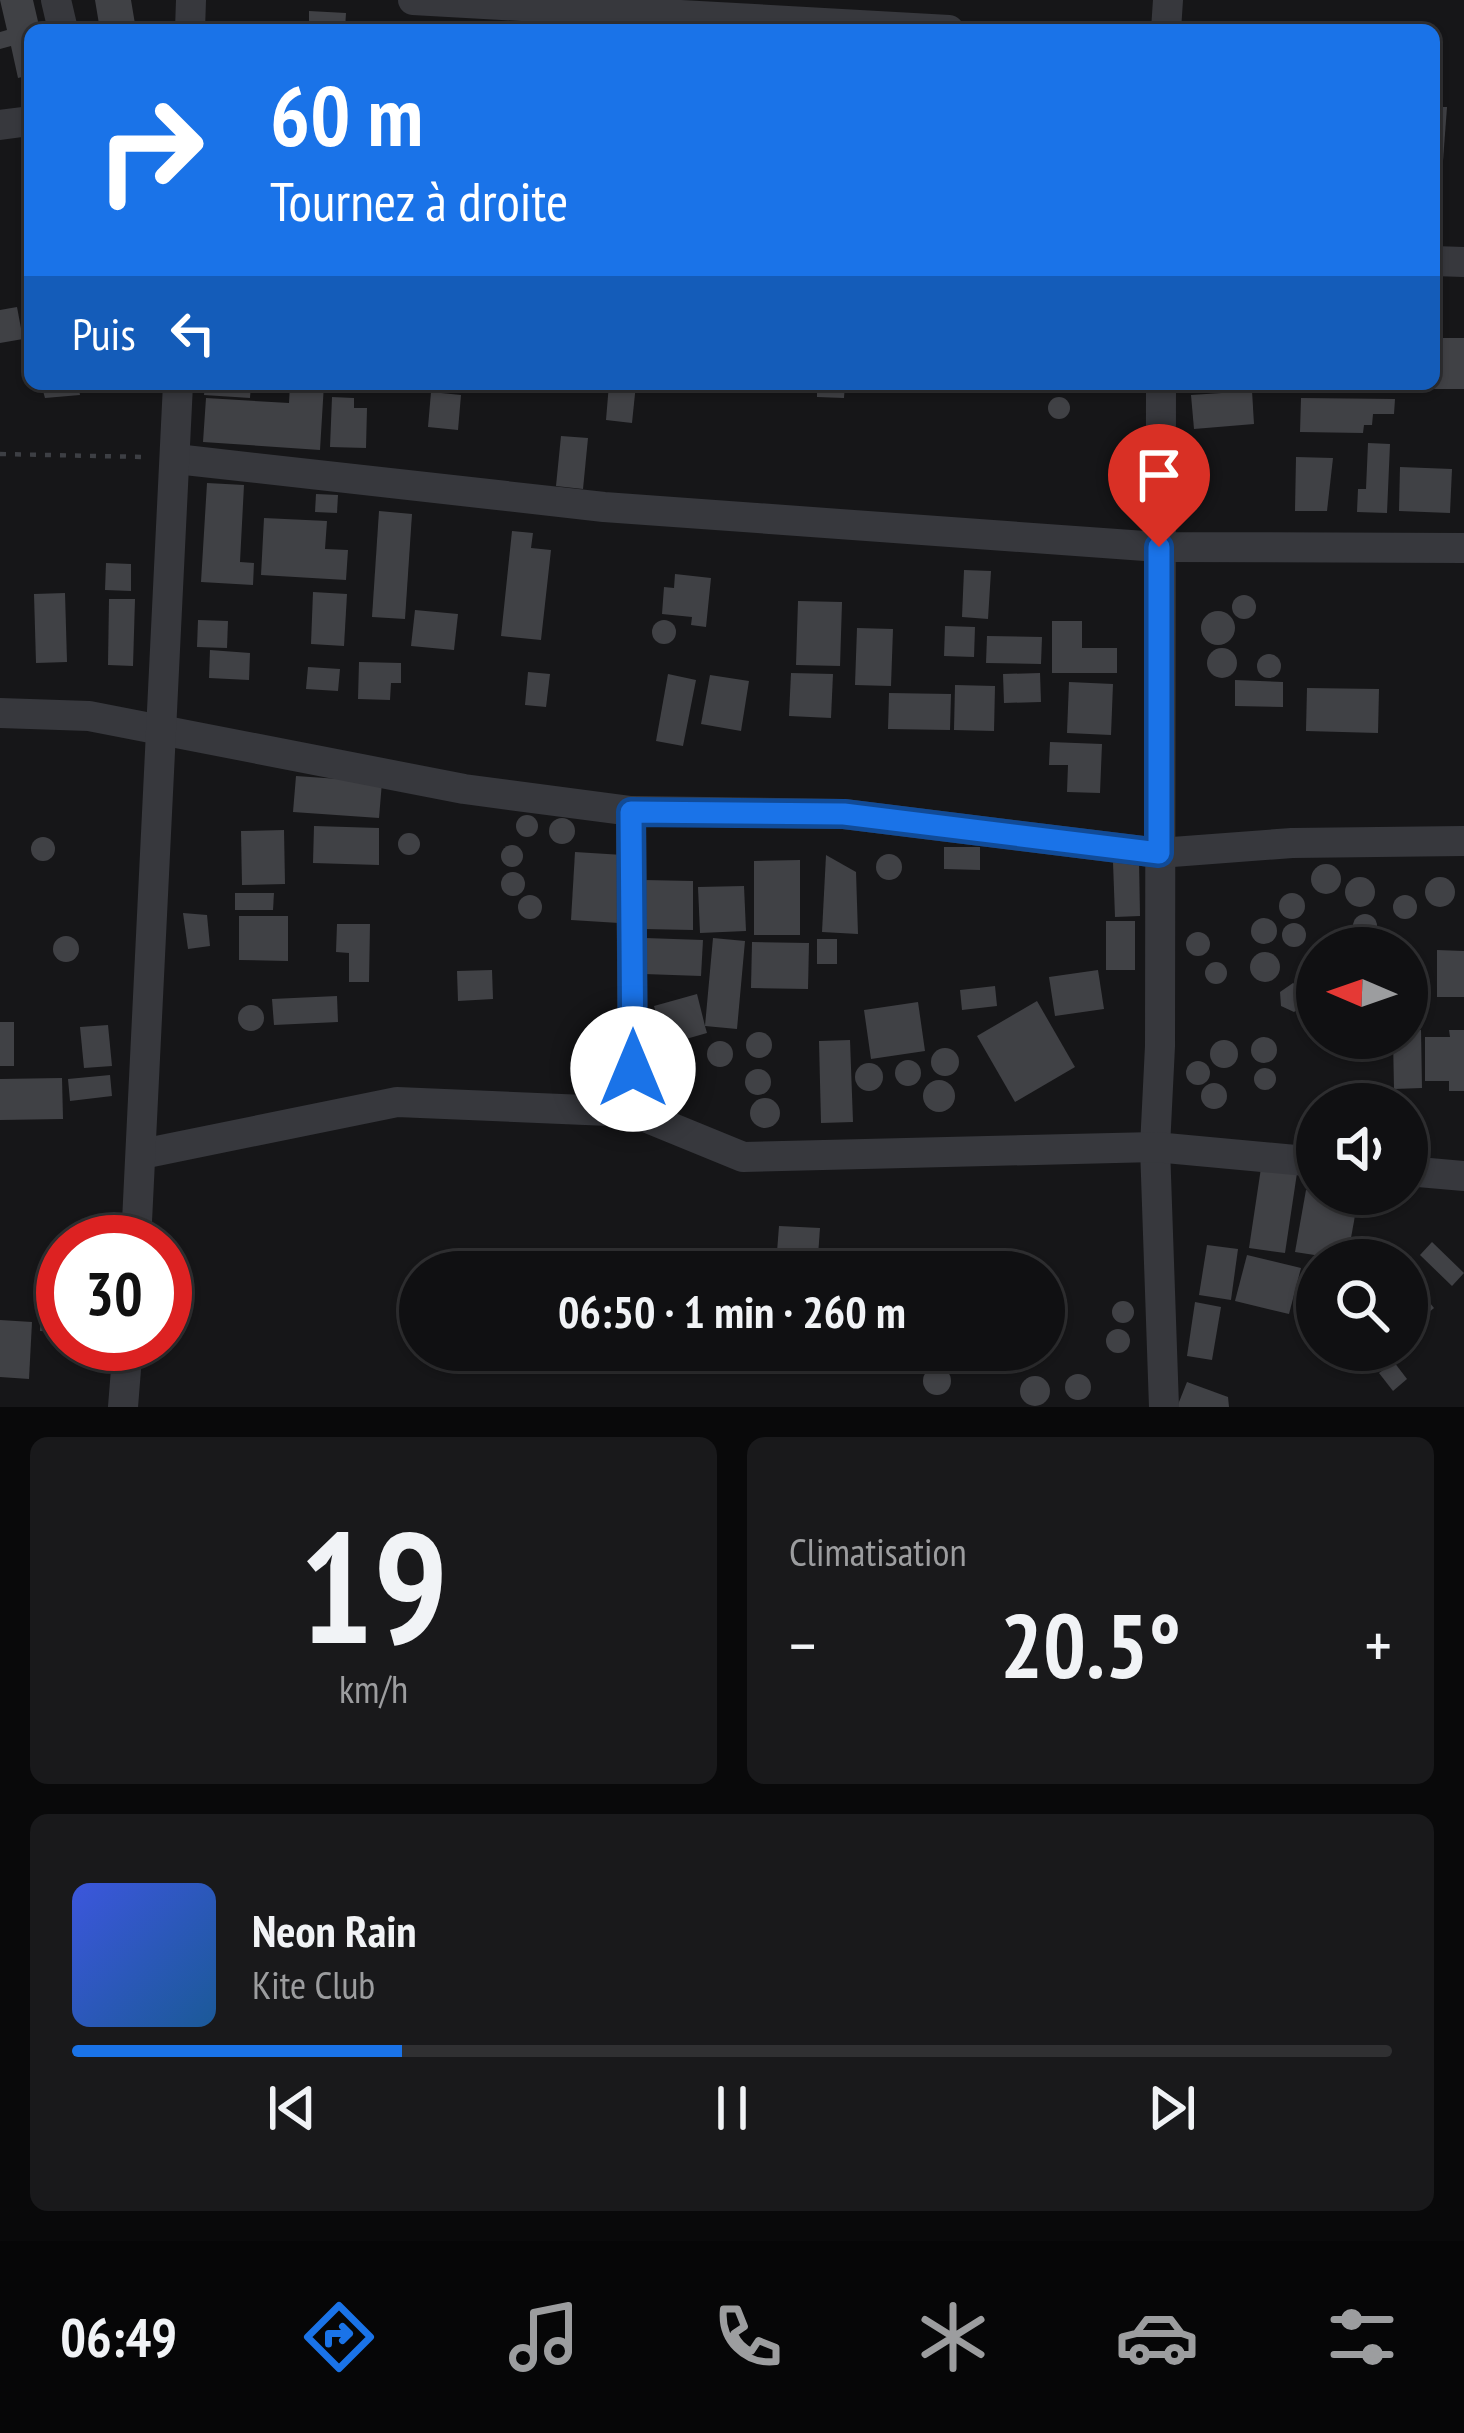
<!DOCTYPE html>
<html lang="fr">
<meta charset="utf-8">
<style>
:root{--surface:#101012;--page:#19191b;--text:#f1f3f6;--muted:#9c9d9f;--line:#303032;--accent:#1a73e8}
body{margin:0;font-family:"PT Sans Narrow",sans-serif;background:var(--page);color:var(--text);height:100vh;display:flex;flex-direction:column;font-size:45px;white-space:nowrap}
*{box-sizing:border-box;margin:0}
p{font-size:39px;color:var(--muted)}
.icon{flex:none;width:66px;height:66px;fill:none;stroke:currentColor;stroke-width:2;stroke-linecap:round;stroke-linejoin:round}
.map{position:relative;height:1407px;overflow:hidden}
.details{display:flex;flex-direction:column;gap:30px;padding:30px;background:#09090a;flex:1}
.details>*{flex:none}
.guide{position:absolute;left:24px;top:24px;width:1416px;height:366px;border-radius:18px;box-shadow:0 3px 9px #0004,0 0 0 3px var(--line);background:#1a73e8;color:#fff;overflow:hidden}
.needle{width:78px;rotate:272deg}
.controls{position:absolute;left:1296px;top:927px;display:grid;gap:24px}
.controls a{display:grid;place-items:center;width:132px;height:132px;border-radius:50%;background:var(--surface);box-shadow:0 3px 9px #0004,0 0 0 3px var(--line);font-size:60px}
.speed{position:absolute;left:36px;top:1215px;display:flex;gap:24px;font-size:60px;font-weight:700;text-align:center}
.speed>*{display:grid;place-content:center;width:156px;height:156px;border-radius:50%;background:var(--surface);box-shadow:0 3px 9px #0004,0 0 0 3px var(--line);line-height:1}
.speed .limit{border:18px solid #d22;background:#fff;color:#111}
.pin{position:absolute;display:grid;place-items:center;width:102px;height:102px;color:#fff;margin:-123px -51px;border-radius:50% 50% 50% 0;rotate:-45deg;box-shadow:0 0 12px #0007}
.pin .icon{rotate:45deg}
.me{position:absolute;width:132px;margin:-66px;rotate:0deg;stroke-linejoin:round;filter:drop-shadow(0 0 9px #0008)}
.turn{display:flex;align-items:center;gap:42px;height:252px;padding:0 48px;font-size:54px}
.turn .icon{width:156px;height:156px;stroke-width:2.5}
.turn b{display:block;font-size:84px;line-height:102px}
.then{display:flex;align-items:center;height:114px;padding:0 48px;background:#0003;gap:24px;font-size:45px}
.big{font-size:90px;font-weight:700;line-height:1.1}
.details .widget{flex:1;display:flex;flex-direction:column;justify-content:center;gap:18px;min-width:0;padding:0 42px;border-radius:18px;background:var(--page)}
.details .dial{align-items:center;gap:0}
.dial b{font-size:156px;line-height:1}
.song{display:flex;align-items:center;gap:36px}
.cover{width:144px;height:144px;border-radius:18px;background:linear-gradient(135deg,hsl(230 70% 55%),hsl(210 70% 35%))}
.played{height:12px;border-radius:6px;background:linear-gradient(90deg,var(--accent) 25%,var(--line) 25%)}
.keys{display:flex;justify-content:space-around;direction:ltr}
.heat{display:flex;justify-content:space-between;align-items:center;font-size:66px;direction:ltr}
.details .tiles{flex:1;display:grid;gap:30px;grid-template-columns:1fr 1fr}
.widget:last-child{grid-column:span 2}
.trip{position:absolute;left:399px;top:1251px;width:666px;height:120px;border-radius:60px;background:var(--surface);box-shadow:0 3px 9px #0004,0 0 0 3px var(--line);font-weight:700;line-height:120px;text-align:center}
.tab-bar{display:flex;height:192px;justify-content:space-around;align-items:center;background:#060607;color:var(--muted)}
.tab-bar .icon{width:84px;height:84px}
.tab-bar .on{color:var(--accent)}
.tab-bar b{font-size:54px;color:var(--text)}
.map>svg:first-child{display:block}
</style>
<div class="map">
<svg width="1464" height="1407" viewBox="0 0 1464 1407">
<rect width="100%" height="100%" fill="#161618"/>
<g fill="#404145">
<path d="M0 0H33L40 30H30V75L18 78 11 46 0 49V32L7 30Z"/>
<path d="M95 0H131L136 30H100Z"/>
<path d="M309 11 346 13 345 30H309Z"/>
<path d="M1434 107H1447L1443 161H1434Z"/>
<path d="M17 307 23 339 0 343V310Z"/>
<path d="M1434 338H1464V389H1427L1434 384Z"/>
<path d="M41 384H78L80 395 45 398Z"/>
<path d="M205 384H251L250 398 204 395Z"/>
<path d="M290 384H324L320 450 203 442 206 398 289 403Z"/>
<path d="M609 384H636L632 423 606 420Z"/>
<path d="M817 384H845L844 398 817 397Z"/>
<path d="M1252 391 1254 424 1194 429 1191 395Z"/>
<path d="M431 392 461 395 458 430 428 427Z"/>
<path d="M332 397 354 398V408H367L366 448 330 447Z"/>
<circle cx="1059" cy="408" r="11"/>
<path d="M1301 398 1395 399 1394 414H1373L1372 425H1364L1363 433 1300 432Z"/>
<path d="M561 436 588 438 583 489 556 486Z"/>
<path d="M1368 443 1390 444 1387 513 1357 512 1358 489H1366Z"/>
<path d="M1296 457 1333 458 1327 511H1295Z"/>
<path d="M1400 467 1452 469 1450 513 1399 511Z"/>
<path d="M207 483 244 485 240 562 254 563 253 585 201 582Z"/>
<path d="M316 494 338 495 337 513 315 512Z"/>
<path d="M379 511 412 514 405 619 372 617Z"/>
<path d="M264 518 327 521 325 549 348 550 346 580 261 575Z"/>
<path d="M512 531 533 533 531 548 551 550 541 640 501 636Z"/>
<path d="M106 563 131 564V591L105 590Z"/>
<path d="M964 570 991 571 988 619 962 617Z"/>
<path d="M675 574 711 578 706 627 691 625 692 617 662 614 664 587 674 588Z"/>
<path d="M313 592 347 594 344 646 311 644Z"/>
<path d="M65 593 67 662 36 663 34 594Z"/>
<circle cx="1244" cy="607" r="12"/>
<path d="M109 599H135L133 666 108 665Z"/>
<path d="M798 601 842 602 840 666 796 665Z"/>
<path d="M415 610 458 614 454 650 411 646Z"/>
<circle cx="1218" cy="628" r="17"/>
<path d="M198 620 228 621 227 648 197 647Z"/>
<circle cx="664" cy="632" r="12"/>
<path d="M1052 621H1082V648H1117V673H1052Z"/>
<path d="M945 626 975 627 974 657 944 656Z"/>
<path d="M857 628 893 629 891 686 855 685Z"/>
<path d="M987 636 1042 637 1041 664 986 663Z"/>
<circle cx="1222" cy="663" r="15"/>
<path d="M210 650 250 653 249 680 209 678Z"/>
<circle cx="1269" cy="666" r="12"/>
<path d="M359 662 401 663V683H391L390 700 358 699Z"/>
<path d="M308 667 340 669 338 691 306 689Z"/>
<path d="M528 672 550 674 546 707 525 705Z"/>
<path d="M791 673 833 674 831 718 789 716Z"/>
<path d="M1040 673 1041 702 1004 703 1003 674Z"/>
<path d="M668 674 696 680 683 746 656 741Z"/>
<path d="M710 675 749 681 741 731 701 724Z"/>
<path d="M1235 680 1283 682V707L1235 706Z"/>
<path d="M1069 682 1113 684 1111 735 1067 733Z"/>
<path d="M955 685 995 686 994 731 954 730Z"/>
<path d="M1307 688 1379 689 1378 733 1306 731Z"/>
<path d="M889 693 951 694 950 730 888 729Z"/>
<path d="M1050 742 1102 744 1100 793 1067 792 1068 765H1049Z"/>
<path d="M296 776 382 782 379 818 293 812Z"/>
<circle cx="527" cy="826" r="11"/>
<circle cx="562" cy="831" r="13"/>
<path d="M314 826 379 828V865L313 863Z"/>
<path d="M284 830 285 884 242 885 241 831Z"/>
<circle cx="409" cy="844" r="11"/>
<circle cx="43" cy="849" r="12"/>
<circle cx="512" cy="856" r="11"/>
<path d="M944 847H980V870L944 869Z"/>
<path d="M575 852 623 855 619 923 571 920Z"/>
<circle cx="889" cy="867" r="13"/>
<path d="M826 855 856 872 858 934 822 932Z"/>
<path d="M800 860V935H754V861Z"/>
<path d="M1139 861 1140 916 1115 917 1113 862Z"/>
<circle cx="1326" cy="879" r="15"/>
<circle cx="513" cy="884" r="12"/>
<circle cx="1360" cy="892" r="15"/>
<circle cx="1440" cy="892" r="15"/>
<path d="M644 880 693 881V930L643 929Z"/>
<path d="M744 886 746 931 700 933 698 887Z"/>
<path d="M235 893H274L273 910H235Z"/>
<circle cx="1292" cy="906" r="13"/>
<circle cx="530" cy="907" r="12"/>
<circle cx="1405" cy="907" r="12"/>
<path d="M183 913 207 915 210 946 188 949Z"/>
<circle cx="1365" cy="926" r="12"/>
<path d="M239 916H288V961L239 960Z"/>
<circle cx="1264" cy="931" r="13"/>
<rect x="1106" y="921" width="29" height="49"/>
<circle cx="1294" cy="935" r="12"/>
<path d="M337 924H370L369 982H349V953L336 952Z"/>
<circle cx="1198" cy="944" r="12"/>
<circle cx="66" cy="949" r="13"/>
<path d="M645 938 703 940 701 976 644 974Z"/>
<path d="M713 938 745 941 737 1029 705 1026 707 1033 665 1045 654 1006 697 994 705 1026Z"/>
<rect x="817" y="939" width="20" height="25"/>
<path d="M752 942 809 943 808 989 751 988Z"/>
<path d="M1437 950 1464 951V997H1437Z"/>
<circle cx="1265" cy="967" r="15"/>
<circle cx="1216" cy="973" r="11"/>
<path d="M492 970 493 999 458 1001 457 971Z"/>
<path d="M1098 970 1104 1009 1055 1016 1049 977Z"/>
<path d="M1293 983 1304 990 1306 1001 1317 993V1018L1306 1003 1294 1012 1281 1006 1280 992Z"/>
<path d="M995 986 997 1006 962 1010 960 990Z"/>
<path d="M337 996 338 1022 274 1025 272 999Z"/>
<path d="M1037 1001 1075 1067 1015 1102 977 1036Z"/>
<path d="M918 1002 925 1051 871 1059 864 1010Z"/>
<circle cx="251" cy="1018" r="13"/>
<rect x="0" y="1022" width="14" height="44"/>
<path d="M108 1025 112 1066 84 1068 80 1027Z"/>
<path d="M1407 1030H1421L1422 1088 1394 1089 1393 1038H1407Z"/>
<path d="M1449 1030H1464V1091H1449V1081H1425V1037H1450Z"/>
<circle cx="759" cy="1045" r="13"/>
<circle cx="1264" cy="1050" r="13"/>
<circle cx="1224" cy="1054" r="14"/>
<path d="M850 1040 853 1122 821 1123 819 1041Z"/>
<circle cx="720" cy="1054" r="13"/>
<circle cx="945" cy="1062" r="14"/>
<circle cx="908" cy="1073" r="13"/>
<circle cx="1198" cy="1073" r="12"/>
<circle cx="869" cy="1077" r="14"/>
<circle cx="1265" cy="1079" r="11"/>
<circle cx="758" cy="1082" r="13"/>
<path d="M110 1075 112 1096 70 1101 68 1079Z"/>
<path d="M62 1078 63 1119 0 1120V1079Z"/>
<path d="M668 1079 676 1107 648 1115 640 1087Z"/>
<circle cx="939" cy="1096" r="16"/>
<circle cx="1214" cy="1096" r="13"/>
<circle cx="765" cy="1113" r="15"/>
<path d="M1261 1168 1297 1173 1285 1253 1249 1248Z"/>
<path d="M1306 1190 1358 1199 1347 1260 1295 1252Z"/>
<path d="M779 1226 820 1228 818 1256 777 1252Z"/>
<path d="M1432 1242 1464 1273 1452 1286 1420 1255Z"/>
<path d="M1207 1245 1238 1249 1231 1300 1199 1295Z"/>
<circle cx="1013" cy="1261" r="12"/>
<path d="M1247 1255 1301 1268 1289 1314 1235 1301Z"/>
<path d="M1407 1275 1434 1308 1407 1331Z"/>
<path d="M42 1284 63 1285V1332L40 1331Z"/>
<circle cx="1054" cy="1302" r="11"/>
<circle cx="1123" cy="1312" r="11"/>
<path d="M1195 1302 1221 1307 1212 1360 1187 1356Z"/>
<path d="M0 1320 32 1322 29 1379 0 1377Z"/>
<circle cx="1118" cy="1341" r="12"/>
<path d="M1394 1362 1407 1379 1393 1391 1379 1373Z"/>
<circle cx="937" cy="1381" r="14"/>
<circle cx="1078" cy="1387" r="13"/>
<circle cx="1035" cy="1391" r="15"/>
<path d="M1187 1382 1228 1397 1229 1407H1177Z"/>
</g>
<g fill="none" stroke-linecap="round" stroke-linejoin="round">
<path stroke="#3d3f44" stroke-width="4.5" stroke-dasharray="6 9" stroke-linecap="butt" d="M0 454 144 457"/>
<g stroke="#37383d" stroke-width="30">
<path d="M56 0 63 30"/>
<path d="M413 0 949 30"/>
<path d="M190 30 191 0"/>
<path d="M1166 30 1168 0"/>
<path d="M0 125 30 121"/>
<path d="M1434 261 1464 262"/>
<path d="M1161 384 1160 1046 1155 1147 1164 1407"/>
<path d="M176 459 604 507 1159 547 1464 548"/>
<path d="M0 713 89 716 464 789 631 811 844 814 1159 853 1292 843 1464 841"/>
<path d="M631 811 633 1112 743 1157 1155 1147 1317 1162"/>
<path d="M142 1154 397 1102 633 1112"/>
<path d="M1407 1171 1464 1176"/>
<path d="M136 1242 178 384"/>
<path d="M123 1407 128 1344"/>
</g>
</g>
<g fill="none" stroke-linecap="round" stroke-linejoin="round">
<g stroke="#114b97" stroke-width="30">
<path id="route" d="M633 1069 631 812 844 814 1159 853V547"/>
</g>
<use href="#route" stroke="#1a73e8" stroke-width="21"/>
</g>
</svg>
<div class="controls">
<a><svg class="needle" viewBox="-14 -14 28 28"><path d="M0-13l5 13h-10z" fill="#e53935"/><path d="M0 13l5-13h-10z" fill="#9c9d9f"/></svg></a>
<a><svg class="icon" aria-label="sound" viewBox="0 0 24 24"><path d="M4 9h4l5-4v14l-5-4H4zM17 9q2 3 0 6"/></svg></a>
<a><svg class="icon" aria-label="search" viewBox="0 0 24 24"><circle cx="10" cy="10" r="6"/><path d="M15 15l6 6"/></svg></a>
</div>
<div class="speed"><div class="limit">30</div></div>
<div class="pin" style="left:1159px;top:547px;background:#d93025"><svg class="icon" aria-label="arrive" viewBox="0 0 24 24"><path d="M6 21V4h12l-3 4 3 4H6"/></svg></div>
<svg class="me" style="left:633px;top:1069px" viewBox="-20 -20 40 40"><circle r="19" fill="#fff"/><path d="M0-13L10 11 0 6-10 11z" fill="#1a73e8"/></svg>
<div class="trip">06:50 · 1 min · 260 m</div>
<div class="guide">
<div class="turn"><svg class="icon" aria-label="right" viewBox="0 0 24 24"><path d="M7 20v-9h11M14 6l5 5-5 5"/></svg><div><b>60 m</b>Tournez à droite</div></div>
<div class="then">Puis<svg class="icon" aria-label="left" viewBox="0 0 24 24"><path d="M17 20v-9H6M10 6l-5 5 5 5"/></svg></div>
</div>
</div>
<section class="details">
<div class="tiles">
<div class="widget dial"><b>19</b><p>km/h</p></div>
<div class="widget"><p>Climatisation</p>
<div class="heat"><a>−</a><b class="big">20.5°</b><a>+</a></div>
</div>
<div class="widget">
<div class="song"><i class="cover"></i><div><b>Neon Rain</b><p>Kite Club</p></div></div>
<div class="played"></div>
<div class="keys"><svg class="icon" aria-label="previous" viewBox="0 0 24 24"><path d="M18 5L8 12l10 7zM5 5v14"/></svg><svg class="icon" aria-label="pause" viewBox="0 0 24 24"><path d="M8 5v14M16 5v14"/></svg><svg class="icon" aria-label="next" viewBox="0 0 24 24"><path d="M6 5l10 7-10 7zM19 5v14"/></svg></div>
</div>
</div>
</section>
<nav class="tab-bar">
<b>06:49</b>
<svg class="icon on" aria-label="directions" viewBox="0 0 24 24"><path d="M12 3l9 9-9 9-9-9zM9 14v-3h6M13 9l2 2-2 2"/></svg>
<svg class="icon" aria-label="music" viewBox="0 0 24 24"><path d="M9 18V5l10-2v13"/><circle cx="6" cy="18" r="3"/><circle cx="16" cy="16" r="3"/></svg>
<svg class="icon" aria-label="phone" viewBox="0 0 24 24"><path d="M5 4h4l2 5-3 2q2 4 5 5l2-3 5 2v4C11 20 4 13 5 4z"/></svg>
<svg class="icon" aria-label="climate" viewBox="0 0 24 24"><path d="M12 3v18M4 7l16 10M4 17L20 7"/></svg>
<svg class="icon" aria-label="car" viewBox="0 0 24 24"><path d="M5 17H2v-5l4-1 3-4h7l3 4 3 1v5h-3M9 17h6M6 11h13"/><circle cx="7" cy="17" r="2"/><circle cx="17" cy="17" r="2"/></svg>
<svg class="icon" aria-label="filters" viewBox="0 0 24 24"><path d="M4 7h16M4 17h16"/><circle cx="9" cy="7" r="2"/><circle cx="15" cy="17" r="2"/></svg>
</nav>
